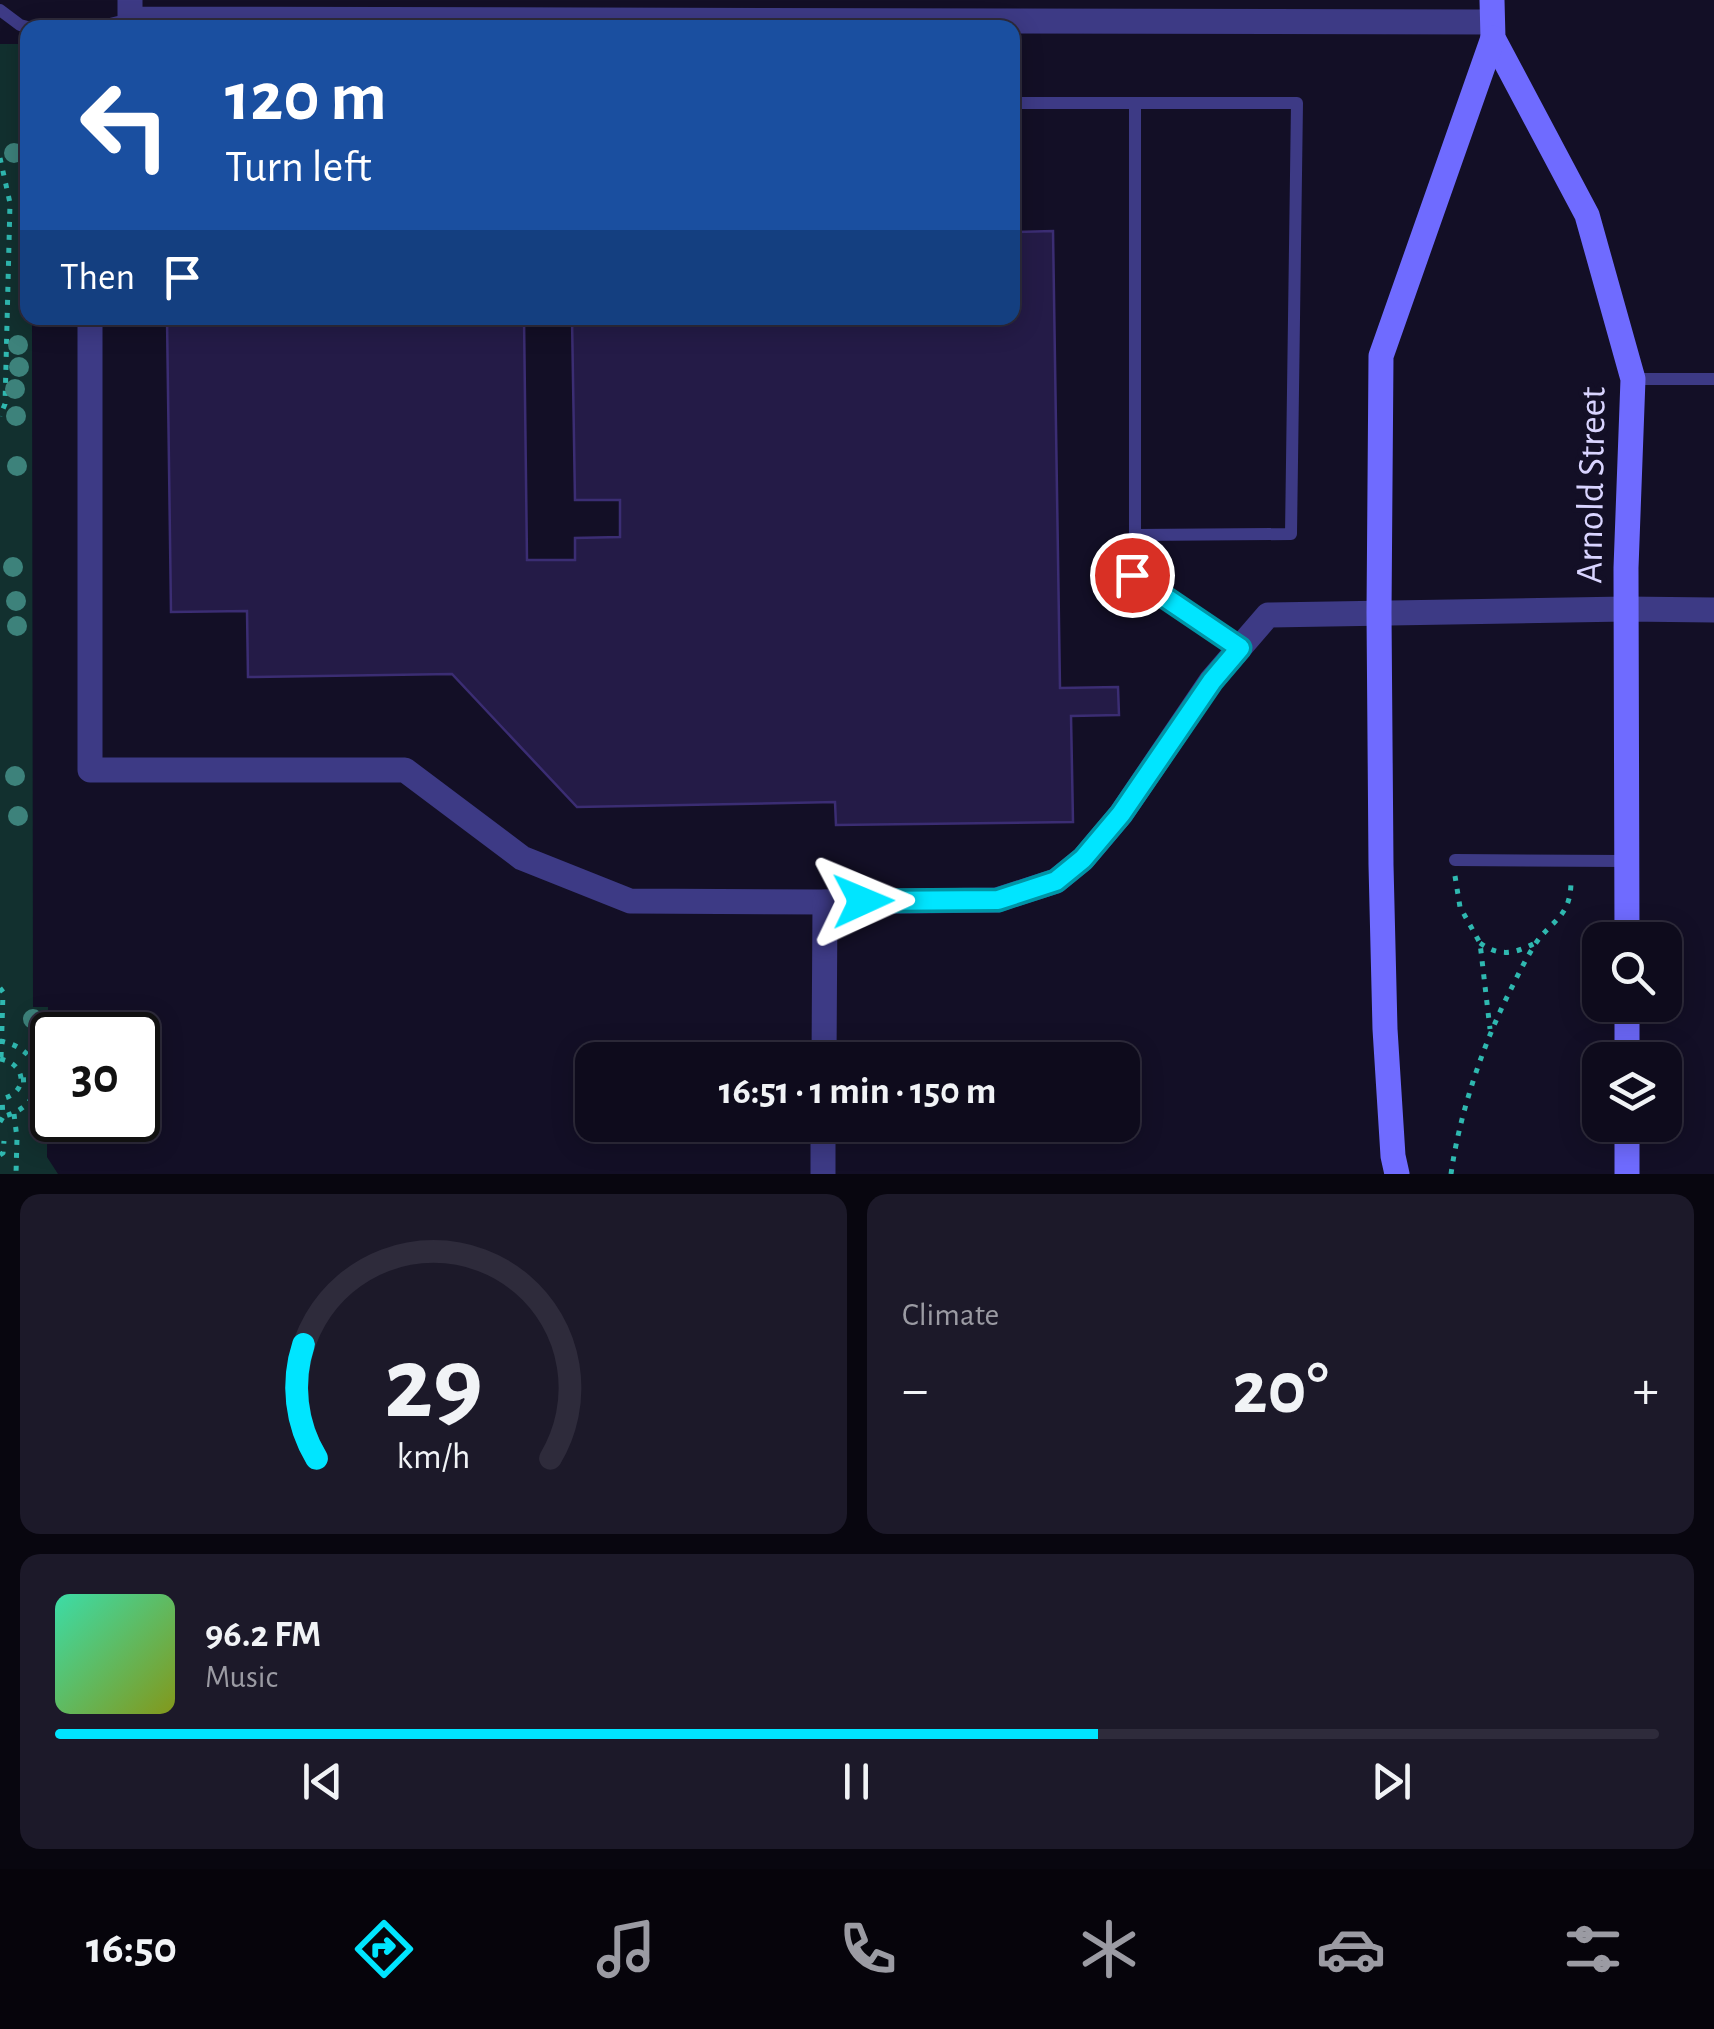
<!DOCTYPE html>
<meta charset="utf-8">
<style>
:root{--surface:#0e0b1c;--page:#1c1929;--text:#f1f3f6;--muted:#9b9ba3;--line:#2e2b3b;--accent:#00e5ff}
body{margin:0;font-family:"Alegreya Sans",sans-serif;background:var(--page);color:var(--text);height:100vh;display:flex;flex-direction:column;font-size:38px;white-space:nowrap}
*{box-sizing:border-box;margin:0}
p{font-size:32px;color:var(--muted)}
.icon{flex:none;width:55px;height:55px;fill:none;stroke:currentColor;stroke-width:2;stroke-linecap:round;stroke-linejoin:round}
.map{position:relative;height:1174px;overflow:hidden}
.sheet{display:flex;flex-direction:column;gap:20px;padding:20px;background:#08060f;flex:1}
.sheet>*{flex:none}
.guide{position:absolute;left:20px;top:20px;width:1000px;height:305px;border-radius:20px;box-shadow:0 5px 25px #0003,0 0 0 2px var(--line);background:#1a4fa0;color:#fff;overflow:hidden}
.tools{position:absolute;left:1582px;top:922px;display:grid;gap:20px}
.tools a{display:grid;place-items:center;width:100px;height:100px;border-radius:20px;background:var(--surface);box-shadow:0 5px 25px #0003,0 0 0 2px var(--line);font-size:50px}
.speed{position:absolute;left:30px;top:1012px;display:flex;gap:20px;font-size:50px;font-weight:700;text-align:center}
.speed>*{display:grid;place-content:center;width:130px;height:130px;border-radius:50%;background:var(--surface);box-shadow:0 5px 25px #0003,0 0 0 2px var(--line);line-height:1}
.speed .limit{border:5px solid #111;border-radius:15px;background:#fff;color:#111}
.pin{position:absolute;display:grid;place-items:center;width:85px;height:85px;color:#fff;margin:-42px;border:5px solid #fff;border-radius:50%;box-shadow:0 2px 10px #0007}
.me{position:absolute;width:110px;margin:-55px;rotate:89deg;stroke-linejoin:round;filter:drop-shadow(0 0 8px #0008)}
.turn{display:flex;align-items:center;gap:35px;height:210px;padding:0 40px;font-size:45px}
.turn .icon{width:130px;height:130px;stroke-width:2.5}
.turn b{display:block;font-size:70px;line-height:85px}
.then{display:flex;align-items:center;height:95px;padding:0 40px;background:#0003;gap:20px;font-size:38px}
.big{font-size:75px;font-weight:600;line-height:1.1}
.sheet .widget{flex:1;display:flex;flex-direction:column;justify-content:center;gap:15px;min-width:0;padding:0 35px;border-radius:20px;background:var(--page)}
.sheet .dial{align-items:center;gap:0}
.dial svg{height:260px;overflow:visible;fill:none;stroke:var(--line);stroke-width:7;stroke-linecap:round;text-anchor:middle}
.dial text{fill:var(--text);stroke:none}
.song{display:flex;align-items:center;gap:30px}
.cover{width:120px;height:120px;border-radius:15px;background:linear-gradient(135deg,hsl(160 70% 55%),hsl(70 70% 35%))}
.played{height:10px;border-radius:5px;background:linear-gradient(90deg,var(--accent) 65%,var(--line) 65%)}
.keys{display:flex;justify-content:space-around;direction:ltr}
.heat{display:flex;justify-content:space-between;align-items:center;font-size:55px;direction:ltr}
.sheet .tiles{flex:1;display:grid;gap:20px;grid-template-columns:1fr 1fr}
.widget:last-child{grid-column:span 2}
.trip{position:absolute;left:575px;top:1042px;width:565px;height:100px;border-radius:20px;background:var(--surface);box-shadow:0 5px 25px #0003,0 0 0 2px var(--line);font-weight:600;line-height:100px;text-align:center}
.tabs{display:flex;height:160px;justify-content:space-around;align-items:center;background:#06040b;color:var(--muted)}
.tabs .icon{width:70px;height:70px}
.tabs .selected{color:var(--accent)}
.tabs b{font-size:45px;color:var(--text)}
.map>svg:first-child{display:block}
</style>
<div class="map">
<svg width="1714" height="1174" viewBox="0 0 1714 1174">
<rect width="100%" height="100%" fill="#130f26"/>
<path fill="#12302f" d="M0 44H27L28 318H32L33 1007H48L47 1157 58 1174H0Z"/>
<path fill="#241b47" stroke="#3b2d73" stroke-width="2.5" d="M1053 231 1060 688 1118 687 1119 715 1071 716 1073 822 836 825 835 802 577 807 452 674 248 677 247 611 171 612 167 318H524L527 560H575V538L620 537V500H575L572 318H1012V232Z"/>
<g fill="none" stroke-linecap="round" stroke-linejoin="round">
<g stroke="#2fb8b0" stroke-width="5" stroke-dasharray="5 8" stroke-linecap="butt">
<path d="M0 158 10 203 5 404 0 416"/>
<path d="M1455 876 1460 907 1480 943 1490 1029"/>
<path d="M1480 943C1501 958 1516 953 1537 942"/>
<path d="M0 988 3 992 1 1059"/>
<path d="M0 1041C50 1050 50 1108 0 1117"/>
<path d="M0 1059C28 1064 28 1095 0 1099"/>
<path d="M21 1080 52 1079"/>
<path d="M14 1114 17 1138 16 1174"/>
<path d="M0 1122 3 1117 2 1099"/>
<path d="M0 1155 3 1153 4 1141"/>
<path d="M1451 1174C1459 1116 1482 1047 1508 995 1516 979 1524 962 1534 946 1550 920 1571 919 1571 881"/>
</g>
<g stroke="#3d3a85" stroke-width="12">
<path d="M0 10 20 25 31 28"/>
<path d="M94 28 130 19"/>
<path d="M1012 103H1297L1291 534 1135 535V103"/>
<path d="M1633 379H1714"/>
<path d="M1135 535 1131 575 1240 649"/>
<path d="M1455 860 1626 861"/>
</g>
<g stroke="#3d3a85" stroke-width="25">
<path d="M130 0V19L1492 22"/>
<path d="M90 318V770H405L522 858 630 901 825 902 997 900 1056 881 1083 859 1121 814 1211 681 1268 615 1626 609 1714 610"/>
<path d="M824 1060 825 902"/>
<path d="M823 1174V1125"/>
</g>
<g stroke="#6f6bff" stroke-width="25">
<path d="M1492 0 1493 38 1587 215 1633 379 1626 568 1627 940"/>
<path d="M1627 1005V1060"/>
<path d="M1627 1125V1174"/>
<path d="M1397 1174 1393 1156 1385 1029 1381 865 1379 613 1381 356 1493 38"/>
</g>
</g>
<g fill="#3d827b">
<circle cx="14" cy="153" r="10"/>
<circle cx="18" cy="345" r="10"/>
<circle cx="19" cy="367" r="10"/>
<circle cx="15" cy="389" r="10"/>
<circle cx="16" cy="416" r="10"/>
<circle cx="17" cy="466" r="10"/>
<circle cx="13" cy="567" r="10"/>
<circle cx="16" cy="601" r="10"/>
<circle cx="17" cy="626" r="10"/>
<circle cx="15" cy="776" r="10"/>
<circle cx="18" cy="816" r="10"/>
<circle cx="33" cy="1019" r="10"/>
</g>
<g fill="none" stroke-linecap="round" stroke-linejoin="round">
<g stroke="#0095a6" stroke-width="25">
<path id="route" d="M863 901 998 900 1056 881 1083 859 1121 814 1212 681 1240 648 1132 575"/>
</g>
<use href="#route" stroke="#00e5ff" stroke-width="18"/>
</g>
<g text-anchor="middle" stroke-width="10" stroke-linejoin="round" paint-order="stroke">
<g font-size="38" fill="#d9d4ff" stroke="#130f26">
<text transform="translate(1590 485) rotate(-89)" y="13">Arnold Street</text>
</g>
</g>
</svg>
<div class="tools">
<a><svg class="icon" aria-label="search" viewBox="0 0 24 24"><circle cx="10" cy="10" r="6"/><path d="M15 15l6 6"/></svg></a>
<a><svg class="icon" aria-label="layers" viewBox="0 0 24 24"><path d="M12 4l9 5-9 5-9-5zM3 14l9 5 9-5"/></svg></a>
</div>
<div class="speed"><div class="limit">30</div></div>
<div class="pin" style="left:1132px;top:575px;background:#d93025"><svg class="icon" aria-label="arrive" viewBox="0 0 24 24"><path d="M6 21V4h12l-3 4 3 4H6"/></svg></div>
<svg class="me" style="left:863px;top:901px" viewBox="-20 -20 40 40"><path d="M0-17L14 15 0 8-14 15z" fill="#00e5ff" stroke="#fff" stroke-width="4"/></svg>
<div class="trip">16:51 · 1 min · 150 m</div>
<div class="guide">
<div class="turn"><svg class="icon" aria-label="left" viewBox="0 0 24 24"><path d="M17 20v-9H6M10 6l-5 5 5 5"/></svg><div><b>120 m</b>Turn left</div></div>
<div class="then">Then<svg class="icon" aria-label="arrive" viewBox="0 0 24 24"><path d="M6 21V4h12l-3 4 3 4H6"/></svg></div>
</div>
</div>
<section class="sheet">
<div class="tiles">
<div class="widget dial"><svg viewBox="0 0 100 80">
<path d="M14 69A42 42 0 1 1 86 69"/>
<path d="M14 69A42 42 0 0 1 10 34" stroke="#00e5ff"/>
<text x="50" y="56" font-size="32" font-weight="700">29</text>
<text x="50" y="72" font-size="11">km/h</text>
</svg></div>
<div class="widget"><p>Climate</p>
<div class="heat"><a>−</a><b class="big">20°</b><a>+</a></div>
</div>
<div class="widget">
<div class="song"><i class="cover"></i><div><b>96.2 FM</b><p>Music</p></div></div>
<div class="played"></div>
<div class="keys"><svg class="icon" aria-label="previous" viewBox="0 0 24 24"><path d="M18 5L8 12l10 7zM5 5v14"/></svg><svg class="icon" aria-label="pause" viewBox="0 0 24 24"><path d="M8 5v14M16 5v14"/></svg><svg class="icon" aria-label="next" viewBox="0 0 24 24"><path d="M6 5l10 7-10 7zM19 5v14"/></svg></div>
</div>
</div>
</section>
<nav class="tabs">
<b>16:50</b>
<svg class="icon selected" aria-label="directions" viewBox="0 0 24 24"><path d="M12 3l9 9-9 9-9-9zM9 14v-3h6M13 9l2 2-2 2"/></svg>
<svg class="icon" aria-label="music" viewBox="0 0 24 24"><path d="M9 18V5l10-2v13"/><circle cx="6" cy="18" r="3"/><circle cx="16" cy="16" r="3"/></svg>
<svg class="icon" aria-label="phone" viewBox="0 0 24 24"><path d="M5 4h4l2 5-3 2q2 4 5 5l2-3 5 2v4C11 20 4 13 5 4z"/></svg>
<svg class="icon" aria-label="climate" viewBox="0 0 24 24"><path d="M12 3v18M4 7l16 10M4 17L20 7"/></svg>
<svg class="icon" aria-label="car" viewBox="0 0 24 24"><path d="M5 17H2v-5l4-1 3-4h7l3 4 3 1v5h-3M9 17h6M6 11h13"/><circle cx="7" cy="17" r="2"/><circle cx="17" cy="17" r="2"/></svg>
<svg class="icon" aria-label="filters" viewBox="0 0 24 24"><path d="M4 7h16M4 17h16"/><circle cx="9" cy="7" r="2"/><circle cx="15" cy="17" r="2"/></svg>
</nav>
